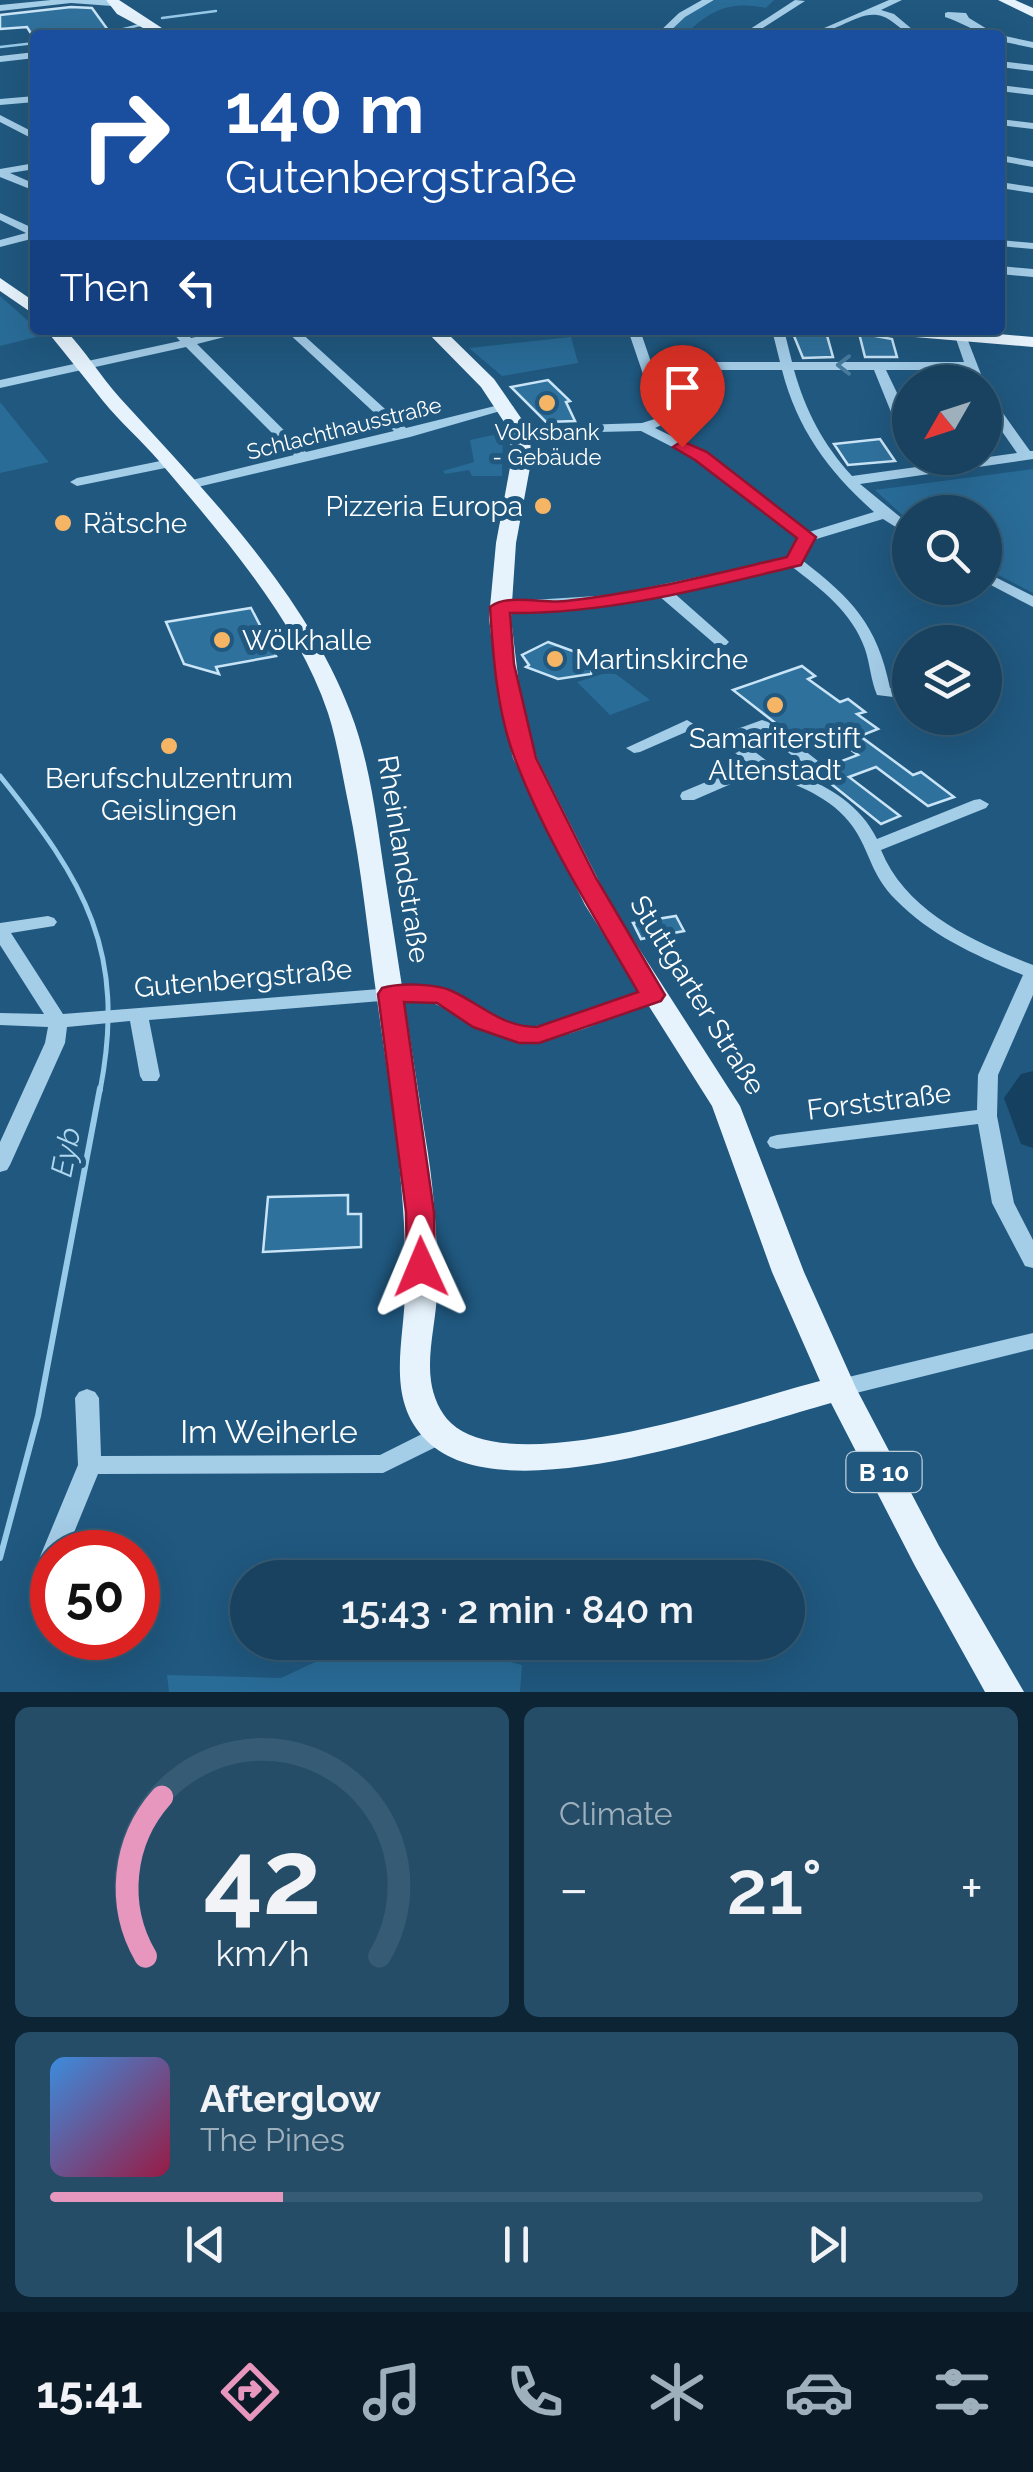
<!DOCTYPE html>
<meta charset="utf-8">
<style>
:root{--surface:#18425f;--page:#254d68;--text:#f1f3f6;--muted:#9fb0bd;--line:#365b74;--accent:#e797bd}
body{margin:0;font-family:Raleway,sans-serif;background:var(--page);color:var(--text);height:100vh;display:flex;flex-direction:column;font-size:38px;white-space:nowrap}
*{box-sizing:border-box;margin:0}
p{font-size:32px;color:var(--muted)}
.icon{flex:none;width:55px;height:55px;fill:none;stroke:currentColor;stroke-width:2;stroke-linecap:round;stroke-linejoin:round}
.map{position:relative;height:1692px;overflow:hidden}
.details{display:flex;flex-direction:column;gap:15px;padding:15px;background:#0d2434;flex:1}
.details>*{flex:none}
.banner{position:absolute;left:30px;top:30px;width:975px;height:305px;border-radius:10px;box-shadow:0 10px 40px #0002,0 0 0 2px var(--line);background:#1a4fa0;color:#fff;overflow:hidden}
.needle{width:65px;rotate:231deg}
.tools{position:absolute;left:892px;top:365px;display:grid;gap:20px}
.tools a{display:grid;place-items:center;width:110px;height:110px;border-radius:50%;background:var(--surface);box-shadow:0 10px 40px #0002,0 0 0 2px var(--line);font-size:50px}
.speed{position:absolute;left:30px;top:1530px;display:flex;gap:20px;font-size:50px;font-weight:700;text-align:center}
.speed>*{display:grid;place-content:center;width:130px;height:130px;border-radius:50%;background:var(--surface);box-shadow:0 10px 40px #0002,0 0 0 2px var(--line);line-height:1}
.speed .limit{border:15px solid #d22;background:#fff;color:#111}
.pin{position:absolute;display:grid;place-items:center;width:85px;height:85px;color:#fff;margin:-102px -42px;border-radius:50% 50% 50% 0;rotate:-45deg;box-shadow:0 0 10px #0007}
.pin .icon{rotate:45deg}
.me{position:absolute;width:110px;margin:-55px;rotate:359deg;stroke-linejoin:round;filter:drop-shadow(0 0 8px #0008)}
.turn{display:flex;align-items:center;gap:35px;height:210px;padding:0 30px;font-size:45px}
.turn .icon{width:130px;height:130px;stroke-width:2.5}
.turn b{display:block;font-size:70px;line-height:85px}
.then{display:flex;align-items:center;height:95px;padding:0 30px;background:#0003;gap:20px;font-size:38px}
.big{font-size:75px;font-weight:600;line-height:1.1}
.details .widget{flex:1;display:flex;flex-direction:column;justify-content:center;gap:15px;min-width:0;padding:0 35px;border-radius:15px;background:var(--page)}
.details .dial{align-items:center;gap:0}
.dial svg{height:260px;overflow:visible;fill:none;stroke:var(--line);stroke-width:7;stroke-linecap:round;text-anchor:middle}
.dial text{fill:var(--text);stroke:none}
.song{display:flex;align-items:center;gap:30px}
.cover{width:120px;height:120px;border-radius:15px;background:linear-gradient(135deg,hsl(210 70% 55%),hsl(340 70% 35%))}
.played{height:10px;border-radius:5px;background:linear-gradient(90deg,var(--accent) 25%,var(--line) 25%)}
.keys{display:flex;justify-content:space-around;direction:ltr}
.heat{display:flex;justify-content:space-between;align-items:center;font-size:55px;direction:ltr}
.details .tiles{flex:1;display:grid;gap:15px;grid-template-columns:1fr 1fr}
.widget:last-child{grid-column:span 2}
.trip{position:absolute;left:230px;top:1560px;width:575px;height:100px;border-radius:50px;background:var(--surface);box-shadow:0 10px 40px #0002,0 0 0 2px var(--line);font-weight:600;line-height:100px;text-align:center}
.tabs{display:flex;height:160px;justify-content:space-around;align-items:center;background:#0a1a26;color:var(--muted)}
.tabs .icon{width:70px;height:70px}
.tabs .active{color:var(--accent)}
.tabs b{font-size:45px;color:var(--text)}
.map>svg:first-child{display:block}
</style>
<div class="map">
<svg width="1033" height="1692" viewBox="0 0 1033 1692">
<rect width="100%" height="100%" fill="#20587f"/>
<g fill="#296c98">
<path d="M715 0H774L766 8C731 1 711 9 685 35H665L684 16Z"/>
<path d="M0 296 44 335 0 346Z"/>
<path d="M571 337 578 363 502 376 469 348Z"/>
<path d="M0 402 46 459 49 462 0 473Z"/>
<path d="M503 433 502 476H472L469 470 445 474 443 471 474 462 470 440Z"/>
<path d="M1033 469V593L985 568V512H910V522L875 490Z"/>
<path d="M612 671 650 700 610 715 577 682Z"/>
<path d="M358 1642 432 1643 522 1665 520 1692H169L167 1675 281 1678Z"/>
</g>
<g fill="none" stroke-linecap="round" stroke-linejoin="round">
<g stroke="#98cae9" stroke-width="2.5">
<path d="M162 18 216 11"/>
<path d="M99 35 140 25"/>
<path d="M0 47 35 43"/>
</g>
<path stroke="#98cae9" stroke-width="5" d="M0 776C85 882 127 951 100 1091"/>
<path stroke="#98cae9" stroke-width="6" d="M0 1558 38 1416 100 1088"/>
<path fill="#15405f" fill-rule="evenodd" d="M1033 1071V1148L1021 1144 1004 1098 1021 1074Z"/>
</g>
<g fill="#2f719d" stroke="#c8e4f6" stroke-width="2.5">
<path d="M71 7 92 8 108 30 78 35H32L27 27 0 29V15Z"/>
<path d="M802 330 826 332 833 357 803 358 794 336Z"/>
<path d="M859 333 892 339 897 357H865Z"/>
<path d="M548 380 570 401 566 402 575 421 546 422 511 387Z"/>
<path d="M880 439 895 461 848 465 834 444Z"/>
<path d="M251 608 276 656 216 667 219 674 184 664 166 622Z"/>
<path d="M548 642 581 654 579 656 585 658 583 660 593 664 591 674 558 679 526 667 529 665 522 655Z"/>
<path d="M802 666 815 676 808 679 840 702 848 699 865 712 857 714 878 729 860 736 913 775 921 772 954 797 928 806 876 767 849 777 900 816 881 824 815 771 858 755 832 736 805 746 733 690Z"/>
<path d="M676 916 684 931 641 939 633 923Z"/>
<path d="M348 1195V1214H361V1247L263 1252 268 1197Z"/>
</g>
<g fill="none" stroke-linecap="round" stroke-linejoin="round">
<g fill="#a4cde8" fill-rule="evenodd">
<path d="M51 0H106L117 3 112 6 71 3 0 11V5Z"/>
<path d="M702 0H714L685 17 666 35H656L679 13Z"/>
<path d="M795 0 805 1 752 35H741Z"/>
<path d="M889 0H902L881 10 894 14 919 35C901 35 894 17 877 15 857 12 832 35 808 35Z"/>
<path d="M948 12 966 13 969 18 997 35C979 35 962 22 945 17V13Z"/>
<path d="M1000 35 1033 42V48L1000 41Z"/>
<path d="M35 52V58L0 62V56Z"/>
<path d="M1000 61 1033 65V71L1000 67Z"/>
<path d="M1000 85 1033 89V95L1000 91Z"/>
<path d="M35 96V102L0 105V99Z"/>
<path d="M0 115 35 133V140L0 122Z"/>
<path d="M1000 119 1033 123V129L1000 125Z"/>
<path d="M1000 155 1033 161V167L1000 161Z"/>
<path d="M35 163V169L10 173 35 184V191L0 177V169Z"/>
<path d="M1000 182 1033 187V193L1000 188Z"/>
<path d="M0 213 35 229V238L0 247V240L26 233 0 220Z"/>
<path d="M1000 240 1033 243V249L1000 246Z"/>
<path d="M1000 266 1033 269V277L1000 274Z"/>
<path d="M170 330H183L191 338 229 330H252L197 344 306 452 394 431 285 330H298L406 428 507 403 514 407 410 437 189 489 182 485 184 482 294 455 186 347 0 388V380L180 341Z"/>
<path d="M628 330H640L651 362H780L772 330H784L792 362H964L955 336 965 333 984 382H972L967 370H886L910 420V434L905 433 891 412 874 370H794C806 412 823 444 852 476L1017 453 985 407V394L990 395 1030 451H1033V459L860 484 910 525V536L883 519 813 540 802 560C852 599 877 624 890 688L910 689V699L877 695C871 681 870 664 865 649 852 612 821 589 791 566L674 593 726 639 729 642 726 645H716L659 596 575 608 495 610 492 607 500 602 612 595 788 558 799 538 696 459 641 431 515 434 513 431 520 427 642 423 658 418ZM654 370H782C797 429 829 472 874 512L809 532 706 453 655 428 672 420Z"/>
<path d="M170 459 175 460V466L77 486 70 482 77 478Z"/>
<path d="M985 572 1033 596V607L985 582Z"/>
<path d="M687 720 715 737 762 720 768 722 818 761 797 774C831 788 860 805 877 839L974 800 980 799 989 804 986 808 881 850C906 912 974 942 1033 965V995L998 1075 997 1116 1014 1203 1033 1240V1268L1025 1266 992 1203 978 1124 777 1149 770 1147 767 1142 770 1137 777 1135 977 1110 978 1075 1023 975C977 956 931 936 896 900 870 874 871 853 853 827 832 796 794 784 761 771L694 800H682L680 796 682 792 749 764 724 744 707 746 686 732 640 752 634 753 626 748ZM760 731 798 760 783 768 767 761 738 739Z"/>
<path d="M48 916 54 918 57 922 54 926 11 933 63 1014 417 986 448 994 497 1021 518 1028 553 1024 652 989 661 995 659 999C610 1016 547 1055 494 1035 467 1025 446 1004 417 998L149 1020 160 1076 157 1081H143L140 1076 130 1021 67 1027 65 1043 10 1165 7 1170 0 1172V1142L45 1043 48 1027 0 1025V1013L44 1014 0 945V923Z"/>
<path d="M1033 1333V1349L840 1397 832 1394 829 1388 832 1382 840 1379Z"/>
<path d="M87 1389 95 1392 99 1398 101 1456 380 1455 440 1425 448 1427 452 1434 448 1441 383 1473 98 1474 66 1552H52V1583L44 1586 35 1583 32 1576 78 1465 75 1398 79 1392Z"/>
</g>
<g fill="#e6f3fd" fill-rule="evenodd">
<path d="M106 0H119L168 32 156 35 117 14Z"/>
<path d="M998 0H1015L1033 8V17Z"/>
<path d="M0 278 35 302V315L0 291Z"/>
<path d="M46 330H65C86 351 100 376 120 398 205 491 304 591 350 711 371 764 377 826 386 883 399 967 412 1051 425 1135 434 1187 438 1240 437 1293 436 1321 427 1353 431 1381 433 1396 440 1413 451 1423 514 1482 742 1401 820 1381L772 1272 712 1106 585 905 513 758 499 702 489 618 496 543 511 462 510 431 481 387 425 330H444L494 379 530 431 531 462 516 543 511 618 521 702 537 758 611 905 740 1106 804 1272 856 1388 939 1546 1024 1692H985L915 1566 831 1403C739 1428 503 1516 427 1441 385 1400 404 1344 405 1292 408 1196 391 1101 378 1006 368 938 362 869 348 802 342 773 337 741 328 713 297 620 222 535 159 461 141 440 120 422 103 401 84 377 65 353 46 330Z"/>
<path d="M882 330H954L1033 337V347L891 335Z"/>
</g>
</g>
<defs><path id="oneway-chevron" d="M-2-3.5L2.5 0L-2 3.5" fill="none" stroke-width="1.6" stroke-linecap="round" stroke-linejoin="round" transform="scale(2.5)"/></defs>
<use stroke="#487b9e" href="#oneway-chevron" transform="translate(844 365) rotate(-180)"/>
<path fill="#e11d48" stroke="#92132f" stroke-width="2.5" d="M682 441 707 452 816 537 801 565C705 588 609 614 510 613L514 664 536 758 596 878 665 995 661 1001 539 1043H519L473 1027 437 1003 404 1002 434 1212 435 1267 431 1275 421 1278 411 1275 407 1267 406 1212 378 994 382 988C399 983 435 983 452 991 482 1005 502 1027 537 1027L638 992C595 917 546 841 515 759 497 712 493 657 490 607 507 593 544 604 566 601 641 593 714 574 787 557L797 538 695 460 673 447Z"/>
<g fill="#f5b564" stroke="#20587f" stroke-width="4">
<circle cx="547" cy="403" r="10"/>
<circle cx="543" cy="506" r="10"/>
<circle cx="63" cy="523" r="10"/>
<circle cx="222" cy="640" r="10"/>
<circle cx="555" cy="659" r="10"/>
<circle cx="775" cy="705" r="10"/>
<circle cx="169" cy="746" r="10"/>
</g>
<g text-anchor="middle" stroke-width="10" stroke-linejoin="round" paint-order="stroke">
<g font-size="22" fill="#fff" stroke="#20587f">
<text transform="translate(344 428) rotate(-14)" y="8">Schlachthausstraße</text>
</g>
<g font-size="22" fill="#fff" stroke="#20587f">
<text x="547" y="440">Volksbank<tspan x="547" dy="25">- Gebäude</tspan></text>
</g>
<rect fill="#20587f" stroke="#bccdd9" stroke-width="2.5" x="846.5" y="1452" width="75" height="40" rx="8"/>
<g font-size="25" font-weight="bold" fill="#fff">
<text x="884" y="1481">B 10</text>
</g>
<g font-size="28" fill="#fff" stroke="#20587f" text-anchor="start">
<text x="523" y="516" text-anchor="end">Pizzeria Europa</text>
<text x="83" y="533">Rätsche</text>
<text x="242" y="650">Wölkhalle</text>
<text x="575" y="669">Martinskirche</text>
<text x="775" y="748" text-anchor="middle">Samariterstift<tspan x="775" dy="32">Altenstadt</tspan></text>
<text x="169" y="788" text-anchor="middle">Berufschulzentrum<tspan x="169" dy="32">Geislingen</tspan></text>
</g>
<g font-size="28" fill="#fff" stroke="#20587f">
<text transform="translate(404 859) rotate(81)" y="10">Rheinlandstraße</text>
<text transform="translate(243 978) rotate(-5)" y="10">Gutenbergstraße</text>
<text transform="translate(698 995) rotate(58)" y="10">Stuttgarter Straße</text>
<text transform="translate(879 1101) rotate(-7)" y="10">Forststraße</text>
</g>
<g font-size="30" font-style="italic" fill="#afd7ef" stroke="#20587f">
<text transform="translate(66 1152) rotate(-79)" y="10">Eyb</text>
</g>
<g font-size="32" fill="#fff" stroke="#20587f">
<text x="269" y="1443">Im Weiherle</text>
</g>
</g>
</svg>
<div class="tools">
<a><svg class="needle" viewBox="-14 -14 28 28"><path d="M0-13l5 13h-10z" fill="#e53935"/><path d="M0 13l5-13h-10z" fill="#9fb0bd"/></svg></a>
<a><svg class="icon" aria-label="search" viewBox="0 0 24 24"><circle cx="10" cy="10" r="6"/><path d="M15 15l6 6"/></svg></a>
<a><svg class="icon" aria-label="layers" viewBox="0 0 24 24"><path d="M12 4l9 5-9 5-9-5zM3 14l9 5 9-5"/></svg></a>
</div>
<div class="speed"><div class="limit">50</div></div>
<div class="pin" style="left:682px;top:447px;background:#d93025"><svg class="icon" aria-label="arrive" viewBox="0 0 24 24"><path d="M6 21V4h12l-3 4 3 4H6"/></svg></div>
<svg class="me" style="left:421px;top:1267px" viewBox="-20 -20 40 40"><path d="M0-17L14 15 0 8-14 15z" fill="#e11d48" stroke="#fff" stroke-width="4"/></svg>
<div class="trip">15:43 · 2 min · 840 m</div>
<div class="banner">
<div class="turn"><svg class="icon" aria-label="right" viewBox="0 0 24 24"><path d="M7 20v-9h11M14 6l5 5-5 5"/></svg><div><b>140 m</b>Gutenbergstraße</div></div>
<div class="then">Then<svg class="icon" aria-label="left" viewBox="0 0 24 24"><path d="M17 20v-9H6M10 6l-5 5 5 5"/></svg></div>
</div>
</div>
<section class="details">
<div class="tiles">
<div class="widget dial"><svg viewBox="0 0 100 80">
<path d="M14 69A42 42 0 1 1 86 69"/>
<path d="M14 69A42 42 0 0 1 19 20" stroke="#e797bd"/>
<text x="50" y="56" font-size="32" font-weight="700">42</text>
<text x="50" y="72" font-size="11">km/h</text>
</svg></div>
<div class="widget"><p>Climate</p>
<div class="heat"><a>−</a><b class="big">21°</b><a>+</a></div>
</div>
<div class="widget">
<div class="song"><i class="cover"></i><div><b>Afterglow</b><p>The Pines</p></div></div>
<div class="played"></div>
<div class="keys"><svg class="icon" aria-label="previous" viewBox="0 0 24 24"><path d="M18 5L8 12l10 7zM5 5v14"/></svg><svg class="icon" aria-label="pause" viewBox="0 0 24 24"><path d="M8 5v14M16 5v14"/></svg><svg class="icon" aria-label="next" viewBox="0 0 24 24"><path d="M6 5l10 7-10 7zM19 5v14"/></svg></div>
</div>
</div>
</section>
<nav class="tabs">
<b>15:41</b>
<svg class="icon active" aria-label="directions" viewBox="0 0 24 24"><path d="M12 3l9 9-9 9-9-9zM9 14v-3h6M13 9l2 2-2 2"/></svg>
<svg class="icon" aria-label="music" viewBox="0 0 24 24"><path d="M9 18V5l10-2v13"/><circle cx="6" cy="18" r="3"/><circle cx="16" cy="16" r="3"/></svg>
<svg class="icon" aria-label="phone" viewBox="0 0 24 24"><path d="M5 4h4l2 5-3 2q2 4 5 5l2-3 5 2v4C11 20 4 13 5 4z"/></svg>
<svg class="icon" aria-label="climate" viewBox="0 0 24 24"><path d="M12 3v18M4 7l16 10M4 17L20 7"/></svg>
<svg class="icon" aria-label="car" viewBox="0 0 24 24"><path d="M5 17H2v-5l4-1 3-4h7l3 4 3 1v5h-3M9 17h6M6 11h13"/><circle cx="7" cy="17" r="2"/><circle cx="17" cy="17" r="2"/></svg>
<svg class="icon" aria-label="filters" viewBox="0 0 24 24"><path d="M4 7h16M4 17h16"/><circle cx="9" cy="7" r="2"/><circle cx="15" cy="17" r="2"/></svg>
</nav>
